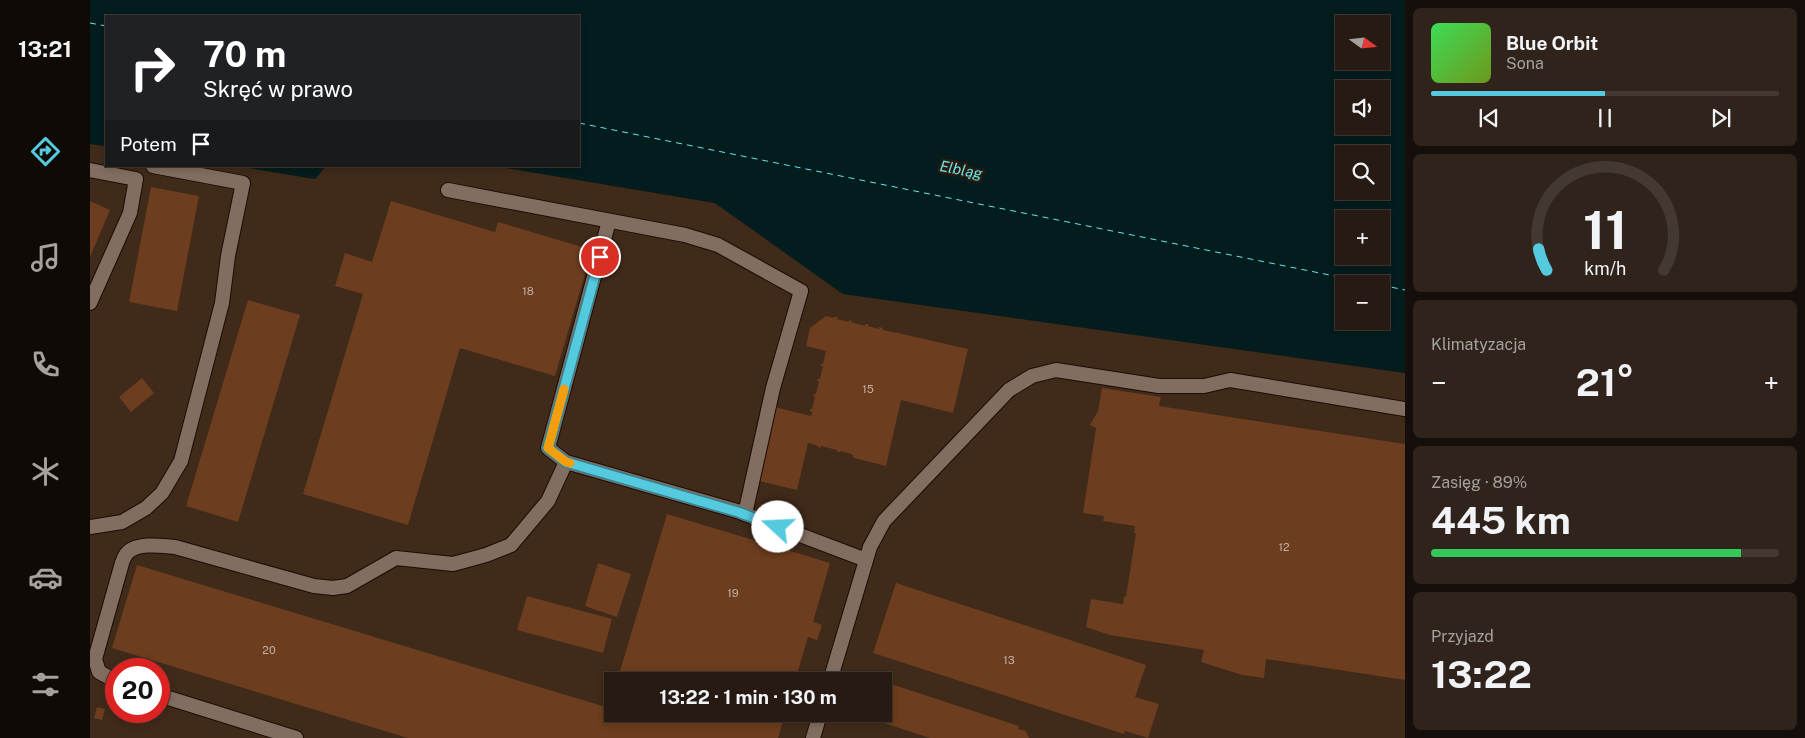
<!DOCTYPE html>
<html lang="pl">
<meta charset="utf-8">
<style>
:root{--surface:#271a12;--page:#2f231b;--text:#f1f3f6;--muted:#a4a19f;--line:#433832;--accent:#55cadf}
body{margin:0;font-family:"Public Sans",sans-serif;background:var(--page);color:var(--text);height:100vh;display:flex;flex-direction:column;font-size:19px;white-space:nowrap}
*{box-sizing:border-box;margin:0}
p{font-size:16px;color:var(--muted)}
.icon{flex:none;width:28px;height:28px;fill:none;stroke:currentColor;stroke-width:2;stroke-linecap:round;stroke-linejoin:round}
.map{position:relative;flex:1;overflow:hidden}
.sheet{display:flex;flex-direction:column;gap:8px;padding:8px;background:#150e0a;width:400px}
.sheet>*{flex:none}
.top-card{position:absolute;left:15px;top:15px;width:475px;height:152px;border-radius:0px;box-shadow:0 2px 8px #0003,0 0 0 1px var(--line);background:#202124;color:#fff;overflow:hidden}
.needle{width:32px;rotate:105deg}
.buttons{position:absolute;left:1245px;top:15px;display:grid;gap:10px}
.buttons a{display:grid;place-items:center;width:55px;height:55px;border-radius:0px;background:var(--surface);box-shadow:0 2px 8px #0003,0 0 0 1px var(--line);font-size:25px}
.speed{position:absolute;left:15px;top:658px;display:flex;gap:10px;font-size:25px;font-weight:700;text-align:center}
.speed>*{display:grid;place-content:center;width:65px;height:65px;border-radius:50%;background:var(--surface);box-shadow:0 2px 8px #0003,0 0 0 1px var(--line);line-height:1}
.speed .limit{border:8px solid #d22;background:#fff;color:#111}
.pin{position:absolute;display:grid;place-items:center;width:42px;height:42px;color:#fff;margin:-21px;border:2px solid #fff;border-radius:50%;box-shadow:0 1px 5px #0007}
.me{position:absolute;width:55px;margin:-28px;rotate:290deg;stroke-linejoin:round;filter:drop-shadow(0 0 4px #0008)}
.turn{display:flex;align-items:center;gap:18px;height:105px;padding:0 15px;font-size:22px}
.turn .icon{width:65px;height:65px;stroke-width:2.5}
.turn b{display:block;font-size:35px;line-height:42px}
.then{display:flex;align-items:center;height:48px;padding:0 15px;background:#0003;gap:10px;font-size:19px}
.big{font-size:38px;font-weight:700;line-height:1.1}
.sheet .widget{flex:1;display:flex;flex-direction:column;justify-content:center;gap:8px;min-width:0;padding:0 18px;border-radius:8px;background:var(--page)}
.sheet .dial{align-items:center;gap:0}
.dial svg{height:130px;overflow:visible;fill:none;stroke:var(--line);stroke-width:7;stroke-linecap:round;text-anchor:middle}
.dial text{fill:var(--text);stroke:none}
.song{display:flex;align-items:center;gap:15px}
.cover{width:60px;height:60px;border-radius:8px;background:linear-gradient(135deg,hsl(130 70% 55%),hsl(80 70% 35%))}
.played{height:5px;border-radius:2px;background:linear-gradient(90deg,var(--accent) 50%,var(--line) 50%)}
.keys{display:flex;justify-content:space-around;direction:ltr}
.heat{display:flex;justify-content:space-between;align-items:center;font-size:28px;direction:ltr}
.charge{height:8px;border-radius:4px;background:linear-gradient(90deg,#34c759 89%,var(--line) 0)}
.trip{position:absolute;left:514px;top:672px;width:288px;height:50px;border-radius:0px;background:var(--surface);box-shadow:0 2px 8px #0003,0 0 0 1px var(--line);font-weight:700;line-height:50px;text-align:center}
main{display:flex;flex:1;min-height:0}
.tabs{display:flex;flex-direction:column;width:90px;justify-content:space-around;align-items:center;background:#100a07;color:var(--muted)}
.tabs .icon{width:35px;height:35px}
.tabs .active{color:var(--accent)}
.tabs b{font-size:22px;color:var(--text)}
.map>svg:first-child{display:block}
</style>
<main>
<nav class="tabs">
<b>13:21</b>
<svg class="icon active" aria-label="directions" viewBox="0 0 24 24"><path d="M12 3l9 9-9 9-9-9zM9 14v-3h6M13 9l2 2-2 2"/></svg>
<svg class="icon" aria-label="music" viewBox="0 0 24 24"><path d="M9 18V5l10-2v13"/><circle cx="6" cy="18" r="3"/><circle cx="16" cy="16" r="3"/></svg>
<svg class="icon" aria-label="phone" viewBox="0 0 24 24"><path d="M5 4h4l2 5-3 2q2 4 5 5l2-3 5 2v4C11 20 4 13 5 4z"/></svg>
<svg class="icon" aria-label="climate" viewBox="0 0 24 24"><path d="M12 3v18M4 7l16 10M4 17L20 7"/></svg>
<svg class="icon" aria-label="car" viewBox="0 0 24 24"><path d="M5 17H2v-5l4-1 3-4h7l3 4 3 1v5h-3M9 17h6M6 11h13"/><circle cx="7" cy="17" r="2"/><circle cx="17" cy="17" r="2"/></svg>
<svg class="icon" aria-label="filters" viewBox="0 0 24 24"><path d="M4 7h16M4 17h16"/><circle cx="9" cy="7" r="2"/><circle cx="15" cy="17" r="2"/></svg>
</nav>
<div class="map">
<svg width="1315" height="738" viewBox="0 0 1315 738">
<rect width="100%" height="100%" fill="#342318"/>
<path fill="#402a1a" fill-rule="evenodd" d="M0 144 16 146V166H146L225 179 236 166H404L625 203 753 294 1315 373V738H0ZM26 669H69V711H26ZM522 681H792V714H522Z"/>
<g fill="#031c1d" fill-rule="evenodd">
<path d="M0 0H1315V373L753 294 625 203 404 166H489V16H16V146L0 144ZM1254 24H1291V61H1254ZM1254 89H1291V126H1254ZM1254 154H1291V191H1254ZM1254 219H1291V256H1254ZM1254 284H1291V321H1254Z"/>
<path d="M146 166H236L225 179Z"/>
</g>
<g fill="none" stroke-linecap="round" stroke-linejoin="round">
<g stroke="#69e5e9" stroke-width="1" stroke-dasharray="6 5" stroke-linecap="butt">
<path d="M0 23 16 26"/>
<path d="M489 123 1284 284"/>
<path d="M1291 285 1315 290"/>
</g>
</g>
<g fill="#6c3d1e">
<path d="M61 187 109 196 87 311 39 302Z"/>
<path d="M0 201 20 210 0 257Z"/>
<path d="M301 201 405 232 408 222 502 250 465 376 370 348 318 525 213 494 273 294 245 286 255 253 282 262Z"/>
<path d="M158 300 210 315 148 522 96 506Z"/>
<path d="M736 316 744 318V317H748L747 319 759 322V320L762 321 761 322 775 326V324H778V326L789 329V327L793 328V330L806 333V332L808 333 878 349 863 413 811 400 796 466 764 458 762 454 750 451V452H747V450L731 446V448L728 447V446L718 443 707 490 669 481 685 407 721 416 722 412 720 411V409H722L725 397 723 396 724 394H726L729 381H727L728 379H730L733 366H731V364H733L736 351 716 346 720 328Z"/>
<path d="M52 378 64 393 41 412 29 397Z"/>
<path d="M1012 388 1071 397 1069 406 1315 444V680L1176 659 1174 678 1152 675 1111 662 1114 650 1020 635 996 627 1001 599 1033 604 1034 596 1036 597 1046 533H1044L1045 526 1013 521 1014 516 993 513 1006 428 1000 425 1008 411Z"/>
<path d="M577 514 740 563 723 622 732 625 727 640 718 637 705 681H527Z"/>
<path d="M508 563 541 574 527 617 495 606Z"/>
<path d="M47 565 519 708 522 698V714H695L688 738H318L22 648Z"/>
<path d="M806 583 1056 665 1045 697 1069 704 1058 738 1035 731 1034 734 783 653Z"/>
<path d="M437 596 522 619 513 653 427 630Z"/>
<path d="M776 676 791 681H774Z"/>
<path d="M792 681 929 726 928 729 936 731 939 738H840L766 714H792Z"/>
<path d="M7 707 15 709 12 720 4 718Z"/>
</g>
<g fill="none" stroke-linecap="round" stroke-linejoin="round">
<g stroke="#1b0c04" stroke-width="16">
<g id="lane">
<path d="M0 170 46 179 40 213 0 303"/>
<path d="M358 190 595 235 628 245 711 291 683 388 655 514"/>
<path d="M476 462 458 448 519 221"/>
<path d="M0 527 32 522 56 508 72 493 91 461 132 303 138 256 153 183 63 166"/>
<path d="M26 681 9 672 5 659 32 563C33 560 35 555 38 552 49 542 72 546 85 547L224 586 243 588 257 586 306 558 363 564 396 555 421 545 458 501 476 462 647 511 776 560"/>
<path d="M740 681 780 547 794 521 919 390 942 376 966 370 1069 386H1114L1140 380 1315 409"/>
<path d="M69 695 206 738"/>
<path d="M723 738 730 714"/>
</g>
</g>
<use href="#lane" stroke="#826e61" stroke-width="14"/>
</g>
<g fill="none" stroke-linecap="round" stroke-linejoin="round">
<g stroke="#378391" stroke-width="12">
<path id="route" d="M510 257 458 448 476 462 648 512 688 527"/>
</g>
<use href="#route" stroke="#55cadf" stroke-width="9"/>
<path stroke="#f59e0b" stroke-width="9" d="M474 389 458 448 476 462 480 463"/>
</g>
<g text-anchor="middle" stroke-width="5" stroke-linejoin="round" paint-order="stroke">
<g font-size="11" fill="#c5b0a4">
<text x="438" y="295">18</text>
<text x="778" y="393">15</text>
<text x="1194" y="551">12</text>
<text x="643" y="597">19</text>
<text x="179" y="654">20</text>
<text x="919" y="664">13</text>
</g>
<g font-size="15" font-style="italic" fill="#69e5e9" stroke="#2a1a0f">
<text transform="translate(871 170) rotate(11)" y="5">Elbląg</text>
</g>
</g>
</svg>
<div class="buttons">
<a><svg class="needle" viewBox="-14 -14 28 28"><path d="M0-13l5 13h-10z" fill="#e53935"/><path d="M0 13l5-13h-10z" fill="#a4a19f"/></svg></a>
<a><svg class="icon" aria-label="sound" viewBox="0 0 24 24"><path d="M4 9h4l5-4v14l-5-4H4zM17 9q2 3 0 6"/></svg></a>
<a><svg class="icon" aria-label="search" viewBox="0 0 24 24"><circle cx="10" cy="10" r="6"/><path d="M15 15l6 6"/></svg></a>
<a>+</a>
<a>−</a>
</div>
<div class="speed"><div class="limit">20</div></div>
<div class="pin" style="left:510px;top:257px;background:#d93025"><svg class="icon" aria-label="arrive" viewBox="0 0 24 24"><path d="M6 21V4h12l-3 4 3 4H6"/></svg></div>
<svg class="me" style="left:688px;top:527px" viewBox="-20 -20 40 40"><circle r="19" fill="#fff"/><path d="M0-13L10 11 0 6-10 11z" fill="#55cadf"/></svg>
<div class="trip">13:22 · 1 min · 130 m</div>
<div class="top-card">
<div class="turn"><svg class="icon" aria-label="right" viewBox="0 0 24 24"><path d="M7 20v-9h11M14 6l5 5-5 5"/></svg><div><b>70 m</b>Skręć w prawo</div></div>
<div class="then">Potem<svg class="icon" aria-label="arrive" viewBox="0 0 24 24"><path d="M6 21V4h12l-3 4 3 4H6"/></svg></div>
</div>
</div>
<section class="sheet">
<div class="widget">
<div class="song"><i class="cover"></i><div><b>Blue Orbit</b><p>Sona</p></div></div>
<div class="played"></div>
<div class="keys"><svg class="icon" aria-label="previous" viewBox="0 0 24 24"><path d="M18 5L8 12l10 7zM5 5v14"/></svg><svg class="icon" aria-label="pause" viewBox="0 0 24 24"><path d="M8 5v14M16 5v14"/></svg><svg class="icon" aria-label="next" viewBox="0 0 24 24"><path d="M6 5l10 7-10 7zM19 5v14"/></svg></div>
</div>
<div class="widget dial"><svg viewBox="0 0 100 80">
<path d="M14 69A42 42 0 1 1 86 69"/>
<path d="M14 69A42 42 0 0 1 9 56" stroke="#55cadf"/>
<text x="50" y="56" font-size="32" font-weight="700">11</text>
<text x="50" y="72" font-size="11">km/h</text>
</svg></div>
<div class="widget"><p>Klimatyzacja</p>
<div class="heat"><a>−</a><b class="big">21°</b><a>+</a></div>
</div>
<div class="widget"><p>Zasięg · 89%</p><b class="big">445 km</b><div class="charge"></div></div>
<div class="widget"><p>Przyjazd</p><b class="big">13:22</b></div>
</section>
</main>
